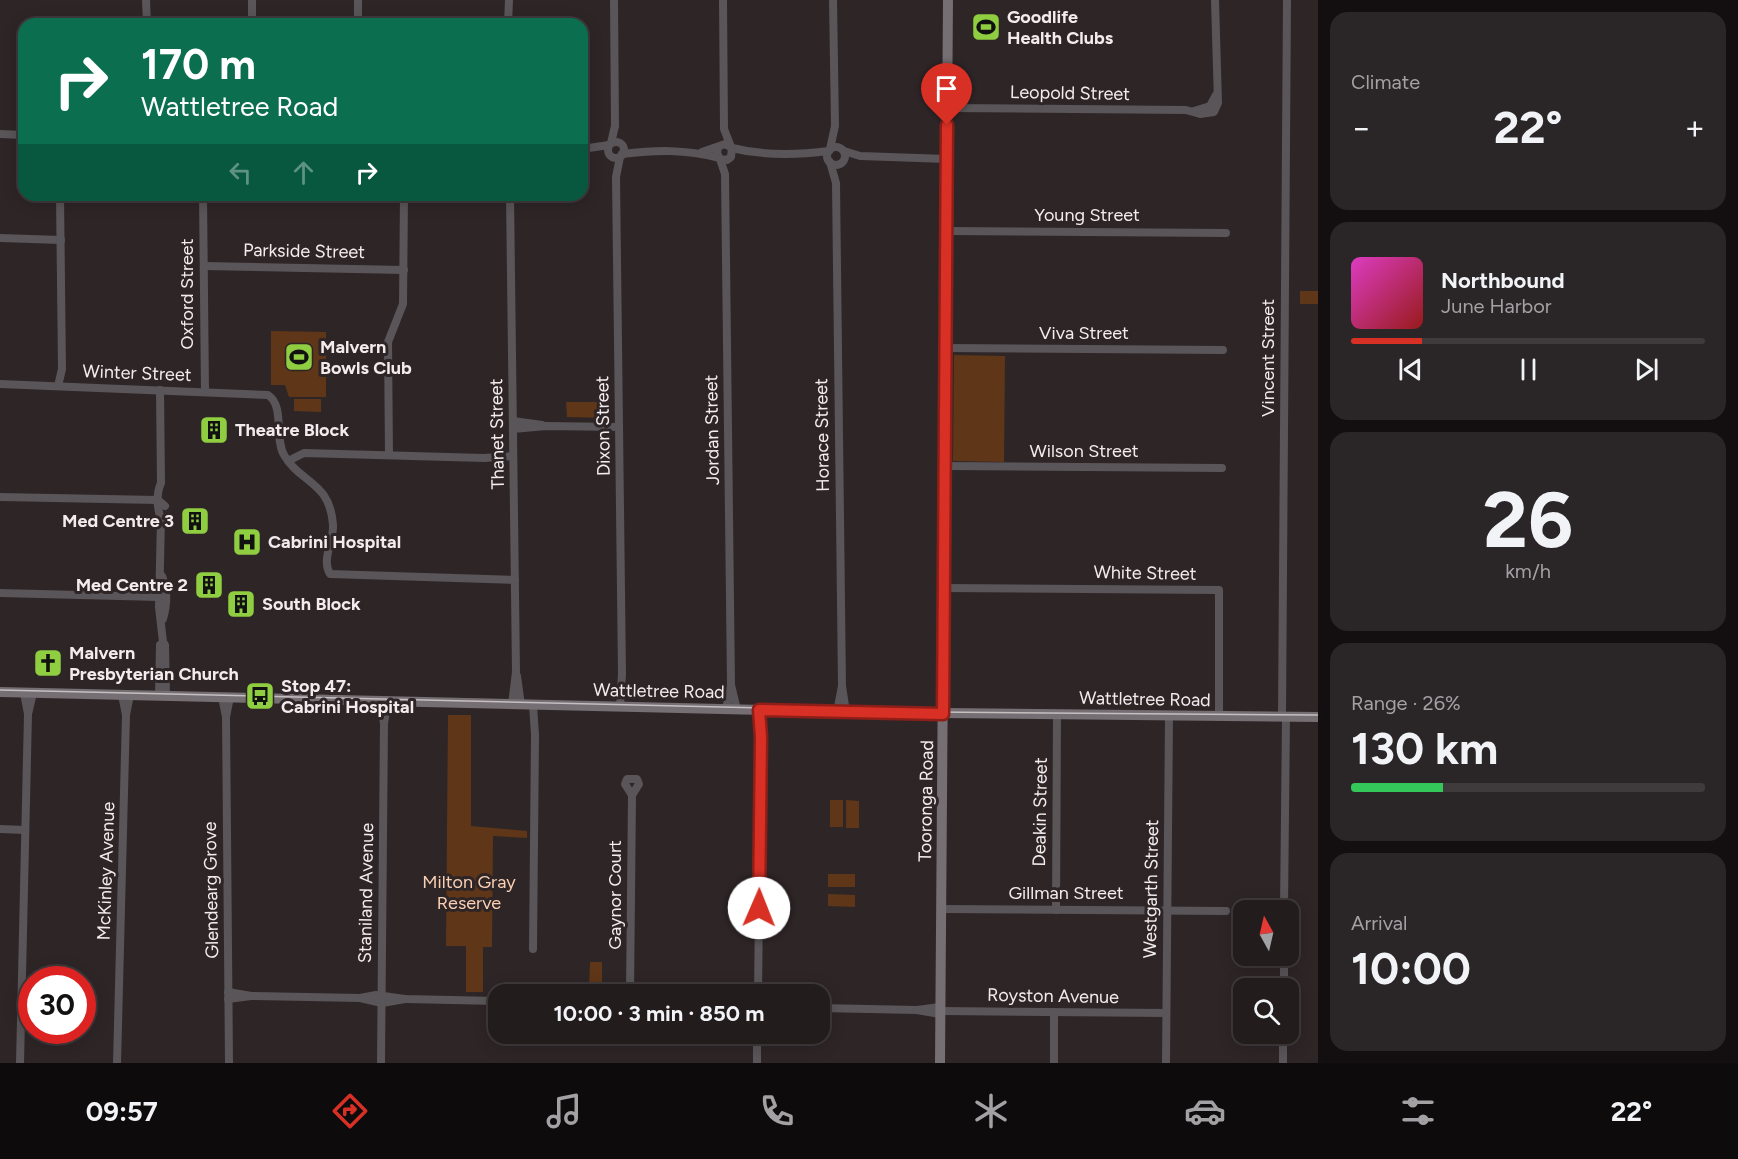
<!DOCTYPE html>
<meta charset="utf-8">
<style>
:root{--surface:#221c1d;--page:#2a2526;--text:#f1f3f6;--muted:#a2a1a4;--line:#3f3a3b;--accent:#d93025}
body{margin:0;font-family:Figtree,sans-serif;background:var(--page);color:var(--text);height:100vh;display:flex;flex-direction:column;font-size:22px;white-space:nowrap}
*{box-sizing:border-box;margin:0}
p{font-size:20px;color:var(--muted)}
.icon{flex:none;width:33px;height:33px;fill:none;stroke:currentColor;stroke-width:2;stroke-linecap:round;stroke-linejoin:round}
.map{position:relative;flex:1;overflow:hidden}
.details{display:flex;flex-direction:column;gap:12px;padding:12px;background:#130f10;width:420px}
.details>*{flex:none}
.banner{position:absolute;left:18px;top:18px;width:570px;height:183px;border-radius:18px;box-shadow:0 3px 15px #0003,0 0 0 2px var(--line);background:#0b6e4f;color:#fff;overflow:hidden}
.needle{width:39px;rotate:352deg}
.controls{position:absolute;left:1233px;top:900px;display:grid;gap:12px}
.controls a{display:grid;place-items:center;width:66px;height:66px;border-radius:12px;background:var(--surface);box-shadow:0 3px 15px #0003,0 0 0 2px var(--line);font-size:30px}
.speed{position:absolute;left:18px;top:966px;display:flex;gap:12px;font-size:30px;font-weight:700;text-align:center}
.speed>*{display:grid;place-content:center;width:78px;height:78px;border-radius:50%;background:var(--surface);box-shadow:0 3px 15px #0003,0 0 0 2px var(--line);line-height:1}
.speed .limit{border:9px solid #d22;background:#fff;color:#111}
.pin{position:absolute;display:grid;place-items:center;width:51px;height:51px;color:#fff;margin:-62px -26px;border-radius:50% 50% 50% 0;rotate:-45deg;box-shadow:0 0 6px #0007}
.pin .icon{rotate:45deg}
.me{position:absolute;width:66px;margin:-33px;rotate:1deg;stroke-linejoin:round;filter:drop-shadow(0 0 4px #0008)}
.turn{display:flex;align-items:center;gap:21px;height:126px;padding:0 24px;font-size:27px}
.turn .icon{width:78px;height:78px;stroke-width:2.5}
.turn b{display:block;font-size:42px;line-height:51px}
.lanes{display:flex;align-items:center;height:57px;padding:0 24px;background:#0003;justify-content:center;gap:30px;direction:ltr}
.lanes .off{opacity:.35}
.big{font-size:45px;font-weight:700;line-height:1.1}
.details .widget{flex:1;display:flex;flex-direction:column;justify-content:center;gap:9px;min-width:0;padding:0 21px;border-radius:18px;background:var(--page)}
.details .dial{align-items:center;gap:0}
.dial b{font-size:78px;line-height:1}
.song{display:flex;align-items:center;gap:18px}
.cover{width:72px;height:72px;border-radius:9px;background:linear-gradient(135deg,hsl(310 70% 55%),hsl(0 70% 35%))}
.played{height:6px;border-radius:3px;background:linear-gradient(90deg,var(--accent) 20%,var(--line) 20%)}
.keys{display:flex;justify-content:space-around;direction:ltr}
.heat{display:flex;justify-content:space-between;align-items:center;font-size:33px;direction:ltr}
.charge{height:9px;border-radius:4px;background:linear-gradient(90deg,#34c759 26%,var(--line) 0)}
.trip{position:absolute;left:488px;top:984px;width:342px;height:60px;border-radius:18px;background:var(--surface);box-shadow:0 3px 15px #0003,0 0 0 2px var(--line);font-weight:700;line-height:60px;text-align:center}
.menu{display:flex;height:96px;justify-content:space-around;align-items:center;background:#0e0b0c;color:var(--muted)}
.menu .icon{width:42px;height:42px}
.menu .active{color:var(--accent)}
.menu b{font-size:27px;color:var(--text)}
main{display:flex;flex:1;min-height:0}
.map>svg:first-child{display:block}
</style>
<main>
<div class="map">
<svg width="1318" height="1063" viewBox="0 0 1318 1063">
<rect width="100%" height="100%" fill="#2e2527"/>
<g fill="#5f3618">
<rect x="1300" y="291" width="18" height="13"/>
<path d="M271 331 326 332V397H289L285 385H271Z"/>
<path d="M954 355 1005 356 1004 462 953 461Z"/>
<path d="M294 399H321V412L294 411Z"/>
<path d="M566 402H608V418L567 417Z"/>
<path d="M448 715H471V826L527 831V838L493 836 492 947H483V992H466V946H446Z"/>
<rect x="830" y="800" width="13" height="27"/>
<path d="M846 800 859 801V828H846Z"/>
<rect x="828" y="874" width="27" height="13"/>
<path d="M828 894 855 895V907L828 906Z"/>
<path d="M590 962H602V989H589Z"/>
</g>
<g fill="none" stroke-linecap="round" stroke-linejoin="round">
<g stroke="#595558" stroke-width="8">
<path d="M146 0 147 24"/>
<path d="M252 0V24"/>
<path d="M358 0V24"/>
<path d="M723 0 724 129 731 147"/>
<path d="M508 24 509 0"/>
<path d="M947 108 1186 110 1200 114 1214 112 1218 103 1215 0"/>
<path d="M1194 111 1210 106 1216 95"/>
<path d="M0 134 24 135"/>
<circle cx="616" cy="150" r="8"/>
<path d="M611 143 615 126 614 0"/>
<circle cx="836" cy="156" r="9"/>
<path d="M732 148C764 156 797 155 829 151"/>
<path d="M582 149 609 145"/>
<path d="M830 149 835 126 833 0"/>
<path d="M844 151 860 156 947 159"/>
<path d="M702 152 725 144 732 148 731 157 727 160 720 159 717 153 718 148"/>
<path d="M622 154C656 150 685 149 719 158"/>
<path d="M720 159 725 174 731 685 726 709"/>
<path d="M830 162 836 183 842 686 837 712"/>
<path d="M203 195 205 392"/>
<path d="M510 195 516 672 512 704"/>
<path d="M947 231 1226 233"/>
<path d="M0 238 61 240"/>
<path d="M204 266 404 270"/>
<path d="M946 348 1223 350"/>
<path d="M0 384 268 395C285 406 274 438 284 455 301 484 330 481 333 525 334 541 321 559 330 574L515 580"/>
<path d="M58 386 62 369 60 195"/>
<path d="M160 390 161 483C156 494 157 508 161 519L159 607 163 642 165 645 166 696"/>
<path d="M513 421 542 425"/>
<path d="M513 429 546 426 619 427"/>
<path d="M389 455 388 342 403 304 404 195"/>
<path d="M288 461 304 453 484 458 513 456"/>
<path d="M945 466 1222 468"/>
<path d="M0 497 158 500 165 506"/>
<path d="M162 576C168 590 167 605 163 619"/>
<path d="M944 588 1219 590V717"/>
<path d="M0 593 159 597"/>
<path d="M517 676 521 705"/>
<path d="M731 685 737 710"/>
<path d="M842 686 846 712"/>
<path d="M24 693 28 714"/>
<path d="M159 696 160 645"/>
<path d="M222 697 226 717"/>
<path d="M380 701 384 723"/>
<path d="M533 705 535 735 533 949"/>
<path d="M620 707 622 674 616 177 620 157"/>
<path d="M126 715 130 695"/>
<path d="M1282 717 1287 0"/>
<path d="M0 829 25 830"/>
<path d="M941 909 1226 911"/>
<path d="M1056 910 1057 715"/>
<path d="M1284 910 1286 717"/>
<path d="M1284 988V956"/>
<path d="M228 992 251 996"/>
<path d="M630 994 632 795 639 784 637 779H627L625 784 632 795"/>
<path d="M758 994 761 737 759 710"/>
<path d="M360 998 382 1003 405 999"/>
<path d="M228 999 251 996 360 998 376 995 405 999 498 1001"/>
<path d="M819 1008 917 1010 940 1014"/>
<path d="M917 1010 940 1007"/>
<path d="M940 1011 1166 1013"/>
<path d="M20 1063 28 714 33 693"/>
<path d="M117 1063 126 715 122 695"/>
<path d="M229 1063 226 717 230 697"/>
<path d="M381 1063 384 723 388 701"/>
<path d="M757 1063V1034"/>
<path d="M1054 1063V1012"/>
<path d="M1166 1063 1169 716"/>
<path d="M1283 1063V1034"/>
</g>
<g stroke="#756e72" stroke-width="10">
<path d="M0 692 846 712 1318 717"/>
<path d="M940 1063 948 0"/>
</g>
<path stroke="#c6bfc1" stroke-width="1.5" d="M0 690 933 712 1318 715"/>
</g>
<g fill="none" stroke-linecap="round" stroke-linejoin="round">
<g stroke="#8d1f18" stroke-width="15">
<path id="route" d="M759 908 761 737 759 710 943 714 947 125"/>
</g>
<use href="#route" stroke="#d93025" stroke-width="10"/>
</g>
<defs>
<g id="stadium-square" transform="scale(1.5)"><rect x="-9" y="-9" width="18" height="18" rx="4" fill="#8fcd41" stroke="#2e2527"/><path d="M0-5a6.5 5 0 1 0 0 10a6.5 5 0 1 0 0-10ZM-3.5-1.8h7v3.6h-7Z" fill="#111"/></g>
<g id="building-square" transform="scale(1.5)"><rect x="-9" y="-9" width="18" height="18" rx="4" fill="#8fcd41" stroke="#2e2527"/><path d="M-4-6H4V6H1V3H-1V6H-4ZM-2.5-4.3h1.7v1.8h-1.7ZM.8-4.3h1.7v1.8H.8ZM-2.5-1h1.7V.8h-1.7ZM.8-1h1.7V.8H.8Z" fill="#111"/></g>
<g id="hospital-square" transform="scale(1.5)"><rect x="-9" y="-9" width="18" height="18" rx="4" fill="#8fcd41" stroke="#2e2527"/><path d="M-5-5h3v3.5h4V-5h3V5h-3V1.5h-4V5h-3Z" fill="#111"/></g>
<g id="church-square" transform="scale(1.5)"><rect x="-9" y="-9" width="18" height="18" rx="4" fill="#8fcd41" stroke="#2e2527"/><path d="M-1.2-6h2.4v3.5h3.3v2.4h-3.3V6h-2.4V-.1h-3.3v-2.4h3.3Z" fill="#111"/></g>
<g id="bus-square" transform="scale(1.5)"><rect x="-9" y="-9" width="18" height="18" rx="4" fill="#8fcd41" stroke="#2e2527"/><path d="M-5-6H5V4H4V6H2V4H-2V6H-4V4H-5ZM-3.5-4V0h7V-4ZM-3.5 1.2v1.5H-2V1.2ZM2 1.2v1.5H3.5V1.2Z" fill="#111"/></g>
</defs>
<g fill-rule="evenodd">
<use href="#stadium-square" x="986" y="27"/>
<use href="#stadium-square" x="299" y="357"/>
<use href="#building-square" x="214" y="430"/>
<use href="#building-square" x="195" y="521"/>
<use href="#hospital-square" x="247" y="542"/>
<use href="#building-square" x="209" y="585"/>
<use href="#building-square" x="241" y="604"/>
<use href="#church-square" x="48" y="663"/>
<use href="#bus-square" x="260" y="696"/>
</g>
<g text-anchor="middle" stroke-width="6" stroke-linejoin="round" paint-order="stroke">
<g font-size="18" font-weight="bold" fill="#f3ecee" stroke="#2e2527" text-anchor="start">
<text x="1007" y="23">Goodlife<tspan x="1007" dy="21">Health Clubs</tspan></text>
<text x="320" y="353">Malvern<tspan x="320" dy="21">Bowls Club</tspan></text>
<text x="235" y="436">Theatre Block</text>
<text x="174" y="527" text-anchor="end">Med Centre 3</text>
<text x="268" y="548">Cabrini Hospital</text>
<text x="188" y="591" text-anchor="end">Med Centre 2</text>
<text x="262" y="610">South Block</text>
<text x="69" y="659">Malvern<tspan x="69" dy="21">Presbyterian Church</tspan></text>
<text x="281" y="692">Stop 47:<tspan x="281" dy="21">Cabrini Hospital</tspan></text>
</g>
<g font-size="18" fill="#f3ecee" stroke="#2e2527">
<text transform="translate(1070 93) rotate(1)" y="6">Leopold Street</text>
<text x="1087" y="221">Young Street</text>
<text transform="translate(304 251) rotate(1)" y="6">Parkside Street</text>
<text transform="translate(187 294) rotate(-90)" y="6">Oxford Street</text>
<text x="1084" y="339">Viva Street</text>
<text transform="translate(1268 358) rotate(-90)" y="6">Vincent Street</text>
<text transform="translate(137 373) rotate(2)" y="6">Winter Street</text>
<text transform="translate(603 426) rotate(-91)" y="6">Dixon Street</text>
<text transform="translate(712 430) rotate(-91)" y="6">Jordan Street</text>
<text transform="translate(497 434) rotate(-91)" y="6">Thanet Street</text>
<text transform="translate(822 435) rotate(-91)" y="6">Horace Street</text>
<text x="1084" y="457">Wilson Street</text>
<text transform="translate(1145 573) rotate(1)" y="6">White Street</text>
<text transform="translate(659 691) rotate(1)" y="6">Wattletree Road</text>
<text transform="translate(1145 699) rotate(1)" y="6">Wattletree Road</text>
<text transform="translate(926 801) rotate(-89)" y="6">Tooronga Road</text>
<text transform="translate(1040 812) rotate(-89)" y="6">Deakin Street</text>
<text transform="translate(106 871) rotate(-88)" y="6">McKinley Avenue</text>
<text transform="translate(1151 889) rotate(-89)" y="6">Westgarth Street</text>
<text transform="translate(211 890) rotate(-91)" y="6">Glendearg Grove</text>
<text transform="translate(366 893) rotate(-89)" y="6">Staniland Avenue</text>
<text x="1066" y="899">Gillman Street</text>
<text transform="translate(615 895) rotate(-90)" y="6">Gaynor Court</text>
<text transform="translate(1053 996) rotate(1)" y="6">Royston Avenue</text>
</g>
<g font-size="18" fill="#facfb4" stroke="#2e2527">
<text x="469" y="888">Milton Gray<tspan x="469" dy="21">Reserve</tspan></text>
</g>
</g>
</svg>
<div class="controls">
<a><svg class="needle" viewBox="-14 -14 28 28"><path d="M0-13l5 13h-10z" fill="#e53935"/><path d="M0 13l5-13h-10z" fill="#a2a1a4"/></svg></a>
<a><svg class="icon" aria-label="search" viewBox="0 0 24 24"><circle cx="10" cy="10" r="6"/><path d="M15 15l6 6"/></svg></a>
</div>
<div class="speed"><div class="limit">30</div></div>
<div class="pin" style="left:947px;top:125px;background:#d93025"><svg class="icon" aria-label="arrive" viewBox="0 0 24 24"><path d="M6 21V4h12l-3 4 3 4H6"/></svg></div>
<svg class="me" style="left:759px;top:908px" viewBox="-20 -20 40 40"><circle r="19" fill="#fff"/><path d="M0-13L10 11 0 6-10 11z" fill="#d93025"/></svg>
<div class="trip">10:00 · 3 min · 850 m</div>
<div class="banner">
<div class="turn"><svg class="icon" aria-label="right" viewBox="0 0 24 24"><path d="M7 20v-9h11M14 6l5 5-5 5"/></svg><div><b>170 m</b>Wattletree Road</div></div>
<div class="lanes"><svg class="icon off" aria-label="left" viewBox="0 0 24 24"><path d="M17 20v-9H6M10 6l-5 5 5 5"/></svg><svg class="icon off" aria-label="ahead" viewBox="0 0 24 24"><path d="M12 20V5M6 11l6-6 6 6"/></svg><svg class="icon" aria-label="right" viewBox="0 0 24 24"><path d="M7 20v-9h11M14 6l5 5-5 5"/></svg></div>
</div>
</div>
<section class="details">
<div class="widget"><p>Climate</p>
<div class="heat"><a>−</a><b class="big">22°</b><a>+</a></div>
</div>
<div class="widget">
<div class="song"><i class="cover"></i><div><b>Northbound</b><p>June Harbor</p></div></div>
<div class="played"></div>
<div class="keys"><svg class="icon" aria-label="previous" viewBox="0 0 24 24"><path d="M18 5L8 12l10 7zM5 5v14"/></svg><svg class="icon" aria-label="pause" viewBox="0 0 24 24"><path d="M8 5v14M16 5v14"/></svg><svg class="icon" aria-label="next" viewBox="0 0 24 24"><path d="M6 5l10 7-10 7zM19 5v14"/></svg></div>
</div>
<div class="widget dial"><b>26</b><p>km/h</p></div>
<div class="widget"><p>Range · 26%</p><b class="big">130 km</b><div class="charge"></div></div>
<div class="widget"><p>Arrival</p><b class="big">10:00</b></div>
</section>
</main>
<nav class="menu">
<b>09:57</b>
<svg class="icon active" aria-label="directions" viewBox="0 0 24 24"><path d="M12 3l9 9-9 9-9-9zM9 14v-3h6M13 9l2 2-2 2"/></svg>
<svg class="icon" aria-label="music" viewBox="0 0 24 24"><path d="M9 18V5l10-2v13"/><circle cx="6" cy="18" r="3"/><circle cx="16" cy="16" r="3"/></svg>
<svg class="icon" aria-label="phone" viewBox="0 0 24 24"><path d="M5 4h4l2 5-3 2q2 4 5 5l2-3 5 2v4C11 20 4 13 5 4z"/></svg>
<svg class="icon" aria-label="climate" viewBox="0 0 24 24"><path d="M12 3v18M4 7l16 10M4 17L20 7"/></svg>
<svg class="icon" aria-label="car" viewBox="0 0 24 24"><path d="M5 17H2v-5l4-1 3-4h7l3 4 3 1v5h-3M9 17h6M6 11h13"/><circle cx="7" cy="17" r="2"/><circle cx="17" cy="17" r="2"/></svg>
<svg class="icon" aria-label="filters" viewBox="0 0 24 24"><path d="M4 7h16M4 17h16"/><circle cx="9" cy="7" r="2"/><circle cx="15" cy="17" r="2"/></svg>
<b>22°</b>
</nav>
